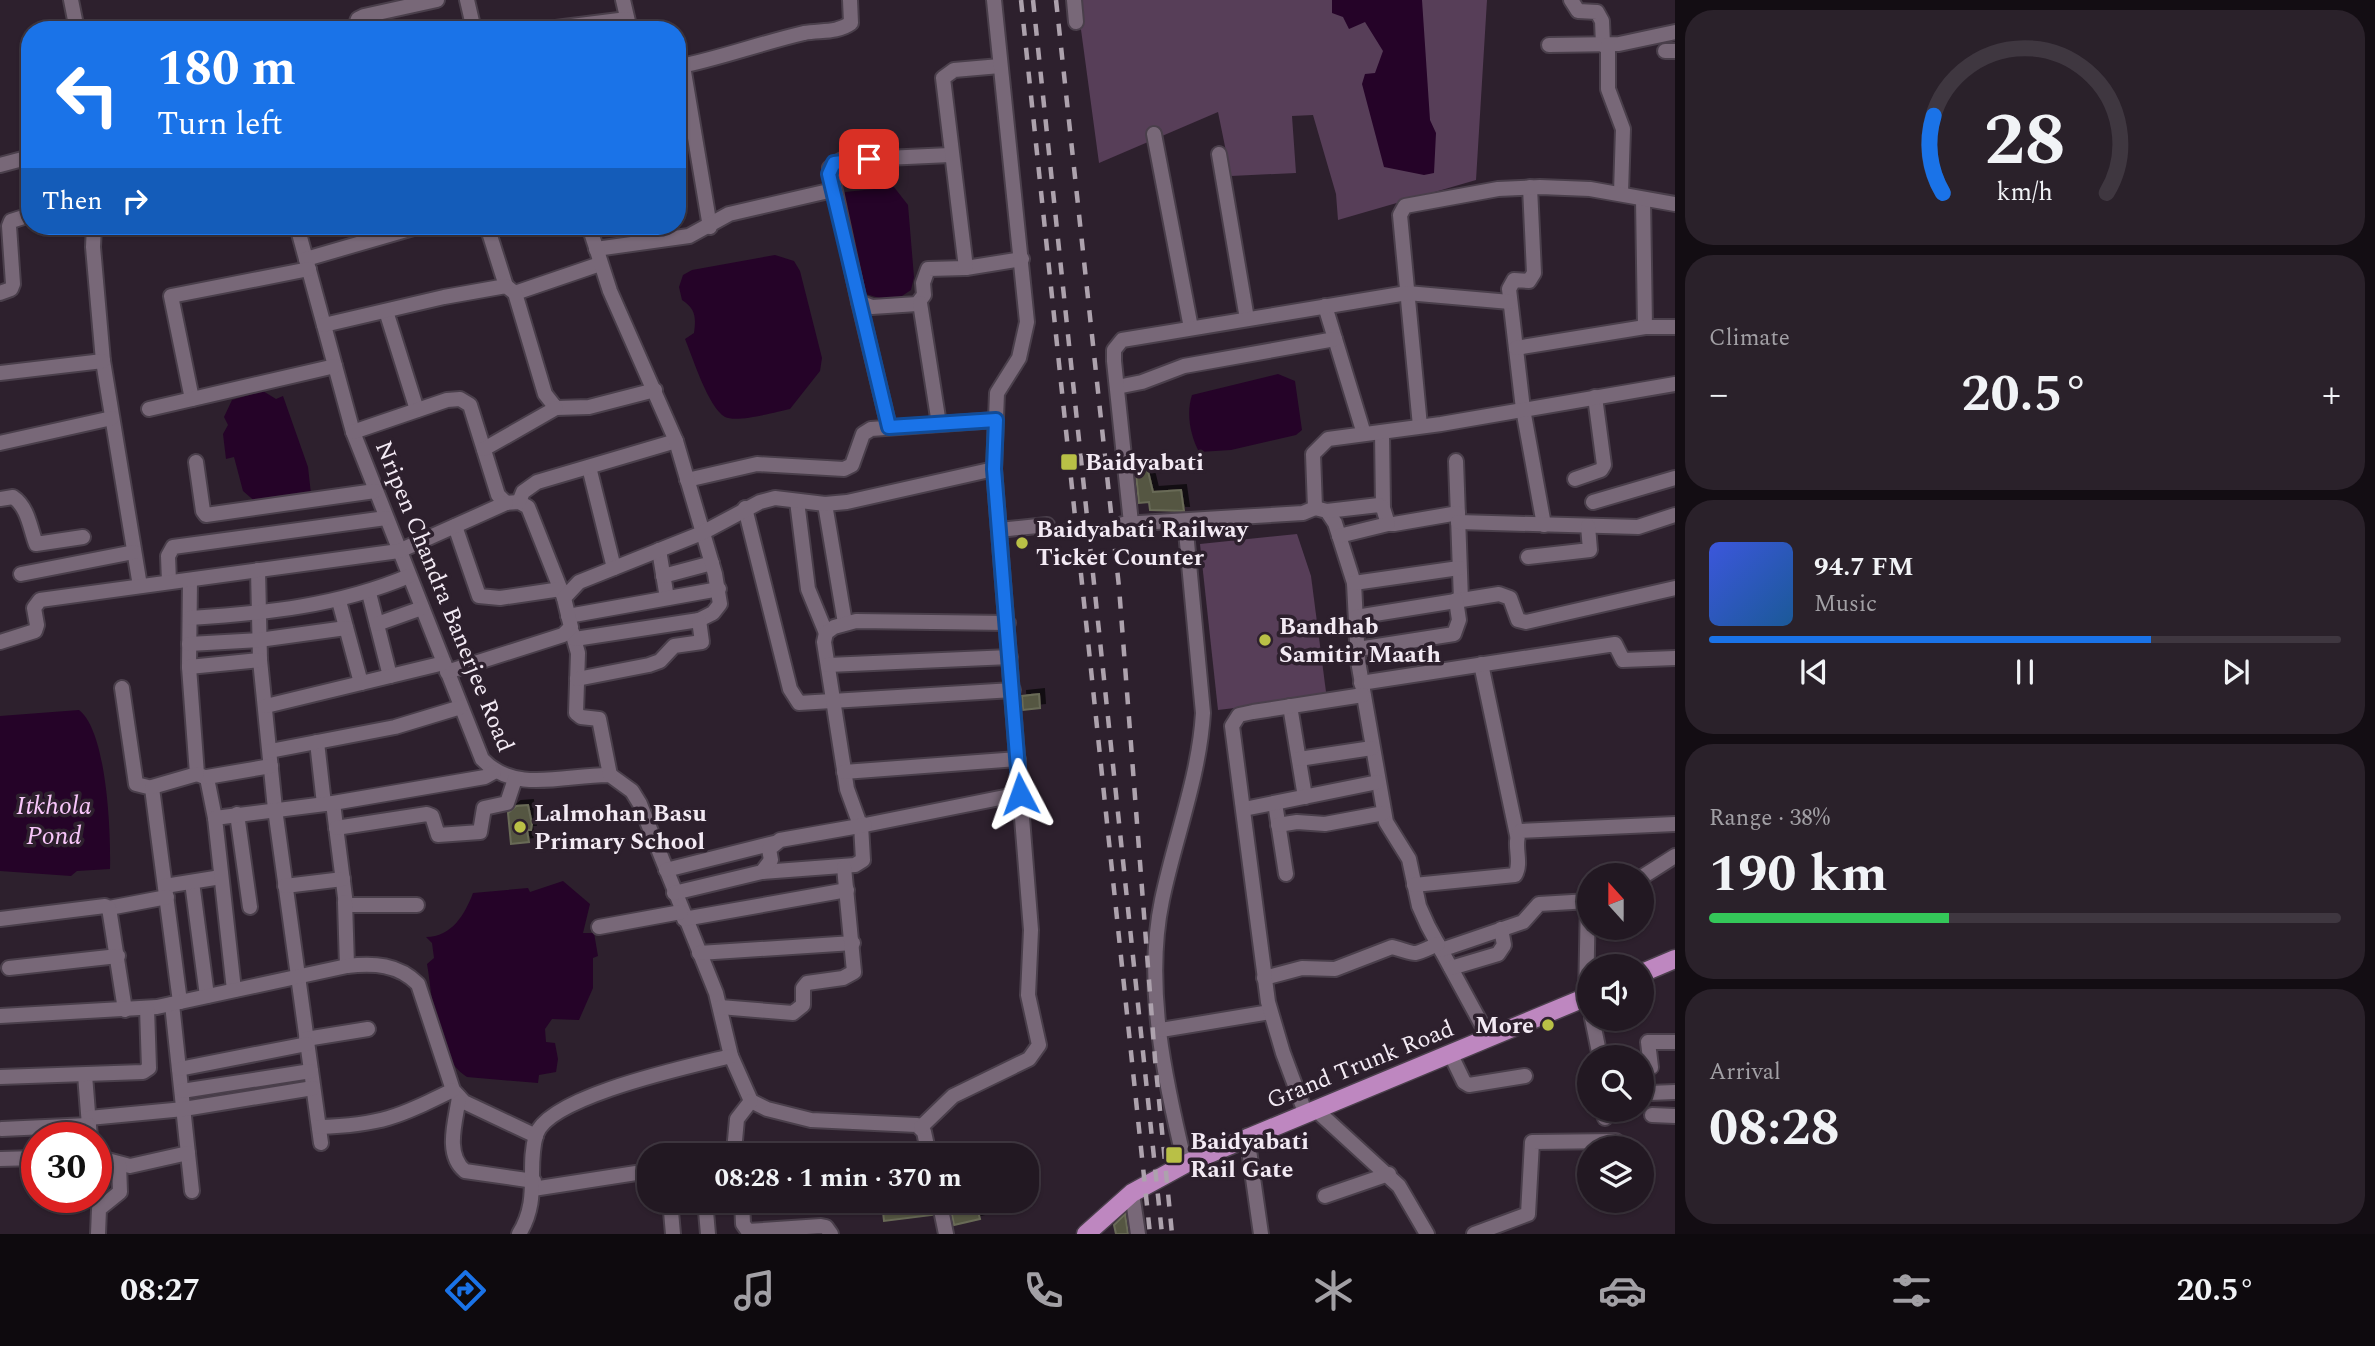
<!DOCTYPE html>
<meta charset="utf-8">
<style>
:root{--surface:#221822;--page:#2a212a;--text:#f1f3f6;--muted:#a2a0a5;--line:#3f3740;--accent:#1a73e8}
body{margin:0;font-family:Spectral,serif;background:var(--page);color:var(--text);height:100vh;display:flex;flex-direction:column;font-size:26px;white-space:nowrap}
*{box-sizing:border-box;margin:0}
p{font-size:23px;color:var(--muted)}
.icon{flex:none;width:38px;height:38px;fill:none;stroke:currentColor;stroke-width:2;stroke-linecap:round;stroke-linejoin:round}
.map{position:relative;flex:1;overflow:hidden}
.panel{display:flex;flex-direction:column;gap:10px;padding:10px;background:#130d13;width:700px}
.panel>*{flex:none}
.banner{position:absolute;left:21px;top:21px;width:665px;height:214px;border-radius:28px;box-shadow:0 2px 5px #0004,0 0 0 2px var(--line);background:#1a73e8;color:#fff;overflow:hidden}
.needle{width:46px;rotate:339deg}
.tools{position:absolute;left:1577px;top:863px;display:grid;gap:14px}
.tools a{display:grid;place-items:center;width:77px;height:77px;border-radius:50%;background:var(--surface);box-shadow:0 2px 5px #0004,0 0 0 2px var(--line);font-size:35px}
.speed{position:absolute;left:21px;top:1122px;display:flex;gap:14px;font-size:35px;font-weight:700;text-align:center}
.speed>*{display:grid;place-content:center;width:91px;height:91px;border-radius:50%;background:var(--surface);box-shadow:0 2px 5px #0004,0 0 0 2px var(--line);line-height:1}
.speed .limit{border:10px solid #d22;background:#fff;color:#111}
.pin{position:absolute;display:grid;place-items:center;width:60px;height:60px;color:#fff;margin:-30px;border-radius:14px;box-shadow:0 4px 10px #0006}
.me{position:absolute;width:77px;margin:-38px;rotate:356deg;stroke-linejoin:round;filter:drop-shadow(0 0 5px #0008)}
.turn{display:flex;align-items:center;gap:24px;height:147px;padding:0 21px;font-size:32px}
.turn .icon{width:91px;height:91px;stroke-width:2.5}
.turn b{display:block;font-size:49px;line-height:60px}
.then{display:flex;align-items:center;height:66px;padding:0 21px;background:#0003;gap:14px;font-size:26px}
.big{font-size:52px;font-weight:700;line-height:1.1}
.panel .tile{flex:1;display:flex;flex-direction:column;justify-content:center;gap:10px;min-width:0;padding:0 24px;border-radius:28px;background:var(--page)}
.panel .dial{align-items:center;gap:0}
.dial svg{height:182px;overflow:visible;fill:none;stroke:var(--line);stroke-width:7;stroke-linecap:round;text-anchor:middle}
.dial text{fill:var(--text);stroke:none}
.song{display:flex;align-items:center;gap:21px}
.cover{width:84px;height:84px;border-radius:10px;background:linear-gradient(135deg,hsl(230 70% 55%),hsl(210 70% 35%))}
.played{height:7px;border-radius:4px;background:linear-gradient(90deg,var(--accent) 70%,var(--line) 70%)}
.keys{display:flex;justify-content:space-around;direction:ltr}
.heat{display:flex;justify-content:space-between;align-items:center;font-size:38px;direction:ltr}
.charge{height:10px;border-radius:5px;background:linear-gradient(90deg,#34c759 38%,var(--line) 0)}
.trip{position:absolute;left:637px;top:1143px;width:402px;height:70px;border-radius:28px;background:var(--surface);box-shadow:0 2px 5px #0004,0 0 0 2px var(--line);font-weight:700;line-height:70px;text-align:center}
.dock{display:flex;height:112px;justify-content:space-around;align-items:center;background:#0e0a0e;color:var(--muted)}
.dock .icon{width:49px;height:49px}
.dock .active{color:var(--accent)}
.dock b{font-size:32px;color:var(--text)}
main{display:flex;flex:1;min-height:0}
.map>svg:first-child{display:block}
</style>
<main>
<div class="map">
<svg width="1675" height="1234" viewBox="0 0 1675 1234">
<defs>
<filter id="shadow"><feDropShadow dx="5" dy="-5" stdDeviation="0" flood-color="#0009"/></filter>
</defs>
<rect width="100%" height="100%" fill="#2d202d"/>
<g fill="#573e58">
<path d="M1077 0H1487L1476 180 1338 220 1336 194 1313 115 1292 116 1296 173 1231 176 1218 112 1099 163Z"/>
<path d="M1297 534 1311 576 1326 692 1319 698 1218 710 1200 544Z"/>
</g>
<g fill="#250328">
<path d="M1332 0H1422L1430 120 1436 133 1434 173 1424 175 1384 167 1362 84 1365 74 1375 73 1383 51 1365 22 1349 29 1343 17 1332 13Z"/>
<path d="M894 187 908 205 914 277 911 290 893 302 859 292 840 205 845 192Z"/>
<path d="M775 255 794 261 800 271 822 358 820 371 790 409C776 412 737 423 725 417 708 407 693 358 685 339L694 333C696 318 696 309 682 300L679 287 683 275 692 270Z"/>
<path d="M1278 374 1295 381 1302 430 1296 435 1231 450 1199 452C1190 435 1186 413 1192 395Z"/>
<path d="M263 391 276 399 283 396 308 467 311 494 258 504 243 491 234 457 226 459 223 434 228 425 224 417 232 400Z"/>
<path d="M79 710C107 731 111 833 110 869L77 871 71 876 0 871V716Z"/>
<path d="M563 881 590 904 583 933H594L598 956 593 958V988L579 1020 552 1019 545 1029 546 1042 555 1043 558 1059 556 1072 539 1075 538 1083 467 1077C434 1056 433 998 427 964L434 958 432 943 426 937C452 937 465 914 473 893L528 888 530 892Z"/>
</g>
<g fill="#555743" stroke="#696b57" stroke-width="2" filter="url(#shadow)">
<path d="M1146 463 1153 492 1181 490 1184 511 1150 510 1149 502 1139 503 1135 465Z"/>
<path d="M1039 694 1040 708 1023 710 1022 696Z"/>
<path d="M528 805 532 824 531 830H527L529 842 511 844 508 813 516 806Z"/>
<path d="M903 1200H930L932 1215 884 1221 882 1203Z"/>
<path d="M949 1200H975L980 1219 954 1225Z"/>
<path d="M1125 1214 1128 1234H1116L1114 1225Z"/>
</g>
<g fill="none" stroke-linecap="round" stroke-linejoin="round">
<g stroke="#4a3f4b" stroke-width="18">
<g id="street">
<path d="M71 0 77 30"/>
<path d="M467 0 474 30"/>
<path d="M623 0 630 30"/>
<path d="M1074 0 1076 22"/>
<path d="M1571 0 1578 11 1597 12 1602 21 1603 45"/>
<path d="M354 30 358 19 364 16 437 0"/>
<path d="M540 30 627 19"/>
<path d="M1549 45 1619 44 1675 32"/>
<path d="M1608 45V89L1623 129 1621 193"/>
<path d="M1665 51H1675"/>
<path d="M683 66 710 227"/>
<path d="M677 67C721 58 761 43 804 33 821 30 837 33 851 23L850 0"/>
<path d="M1154 134 1191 328"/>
<path d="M1219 154 1247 319"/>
<path d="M950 155 842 160 830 168 859 302 872 307 917 304 924 295 923 283 928 269 966 268 1022 259"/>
<path d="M0 165 30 157"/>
<path d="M1530 187 1534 273 1529 281 1514 280 1509 289 1523 409 1544 525"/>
<path d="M1643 199 1645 327"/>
<path d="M94 226 93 247 103 361 140 586"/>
<path d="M297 226 353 432 482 759C515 795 567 774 610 775L632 791 640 804 716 993 731 1056 751 1101 767 1109 811 1120 917 1125 924 1132 929 1155"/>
<path d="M487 226 506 286"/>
<path d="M596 249 689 236 729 214 833 190"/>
<path d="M306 259 420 226"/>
<path d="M966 268 943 78 954 70 1000 66"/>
<path d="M0 293 11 289 13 284 9 226 11 221 30 215"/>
<path d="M515 293 600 264"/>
<path d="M859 302 889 427"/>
<path d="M920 303 939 424"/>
<path d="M1325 306 1364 434"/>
<path d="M386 311 417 410"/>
<path d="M324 325 444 297 506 286 515 293 545 394 556 408 589 407 655 390"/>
<path d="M1516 348 1645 327H1675"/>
<path d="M0 373 103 361"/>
<path d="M1117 387 1142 382 1184 366 1335 339"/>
<path d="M192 399 171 296 309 269"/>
<path d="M149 409 335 366"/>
<path d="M1420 426 1400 215 1405 206 1498 189 1540 187 1590 189 1675 204"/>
<path d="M353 432 447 400 460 399 470 405 498 495 506 503 519 502 528 507 564 598"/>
<path d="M1382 432 1383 508"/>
<path d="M0 443 112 418"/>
<path d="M484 449 556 408"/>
<path d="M1456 461 1461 600"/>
<path d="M196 462 203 511 206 515 375 491"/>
<path d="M589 467 614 568"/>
<path d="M1575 479 1601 470 1604 465 1595 397"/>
<path d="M687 480 757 464 844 469 852 465 863 434 871 429 996 420"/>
<path d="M0 499 13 497C28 507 30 528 36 544L83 537"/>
<path d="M797 501 808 589 826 633"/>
<path d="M519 502 523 492 537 482 676 441"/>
<path d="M1593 502 1675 478"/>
<path d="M825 504 845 623"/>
<path d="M745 508 790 689 799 703 1013 690"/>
<path d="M1315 508 1327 511 1335 523 1354 583 1358 661 1386 822 1409 859 1419 906 1428 926 1489 1038"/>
<path d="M1327 511 1379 505 1383 508 1388 524H1394L1458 513"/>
<path d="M1185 521 1203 713C1199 778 1175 837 1162 900 1144 986 1165 1081 1185 1164"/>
<path d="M1458 522 1638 527 1675 515"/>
<path d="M1131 523 1114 361V350L1122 340 1407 293 1510 302"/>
<path d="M1123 524 1303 513 1315 508 1313 454 1328 439 1441 424 1675 384"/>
<path d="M455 526 479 596 500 598 561 589"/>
<path d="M999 530 1047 525"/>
<path d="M1339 536 1388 524"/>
<path d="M659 550 667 598"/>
<path d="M1528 557 1590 550 1588 526"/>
<path d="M258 570 260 660 275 809 321 1143"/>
<path d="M21 574 134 552"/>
<path d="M663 576 712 563"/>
<path d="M190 580 189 667 197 774 207 778 215 818"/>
<path d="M169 582 168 556 173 547 386 518"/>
<path d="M1354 583 1459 568"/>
<path d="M369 593 390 676"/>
<path d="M339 601 361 683"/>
<path d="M568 616 719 589"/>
<path d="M1356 617 1499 594 1510 598 1518 620 1526 622 1675 588"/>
<path d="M190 618C266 613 338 606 409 576"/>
<path d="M1008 623 856 621 834 627 826 633 824 642 847 789 859 822 865 825 1020 794"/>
<path d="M377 624 422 608"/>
<path d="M572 632 578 653 576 713 581 717 599 719 610 775"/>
<path d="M575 639 699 620 713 613 720 604 715 574 676 441 610 291 589 226"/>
<path d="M0 642 35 631 37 625 34 608 40 600 399 551 506 503"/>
<path d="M189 644 259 640 346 628"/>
<path d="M1358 649 1454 634 1459 620 1456 600"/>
<path d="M1481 664 1517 835"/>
<path d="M828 665 1010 657"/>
<path d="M189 667 260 660"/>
<path d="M447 672 563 635 571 627 564 598 579 582 702 533 760 502 775 498 825 504 847 502 994 469"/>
<path d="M577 679 649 665 660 661 674 646 702 642 699 620"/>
<path d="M1361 683 1615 644 1623 660 1675 658"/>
<path d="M122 688 136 784 152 788 180 1002"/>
<path d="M266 706 444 663"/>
<path d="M1290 706 1305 797"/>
<path d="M317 742 324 804"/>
<path d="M270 751 395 727 461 707"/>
<path d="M1299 759 1372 748"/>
<path d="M844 772 1018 759"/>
<path d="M207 777 271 766"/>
<path d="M152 787 197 774"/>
<path d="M333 803 346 905H417"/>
<path d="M1275 803 1286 874"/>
<path d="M1244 809 1378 782"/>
<path d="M237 814 250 907"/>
<path d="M1278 825 1297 822 1325 824 1384 813"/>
<path d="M336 828 427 814 432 816 438 835 480 832 484 808 507 803 515 779"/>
<path d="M666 870 774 843"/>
<path d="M762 872 855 865 863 860 861 825"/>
<path d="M1642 877 1675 856"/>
<path d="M192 882 207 996"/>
<path d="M1414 885 1515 875C1523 862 1512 844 1520 831L1675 824"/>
<path d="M165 886 221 877"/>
<path d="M285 886 343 879"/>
<path d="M674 893 762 872 771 860 769 849 780 840 865 825"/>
<path d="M1588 901 1586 997 1589 1008"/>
<path d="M345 902 347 966"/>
<path d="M109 908 167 897"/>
<path d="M0 919 105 906 109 908 125 1010"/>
<path d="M684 919 847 890"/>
<path d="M599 927 681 912"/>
<path d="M1441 950 1523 922 1539 904 1589 901"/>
<path d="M699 953 853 943"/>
<path d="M9 968 118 956"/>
<path d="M1451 968 1498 954 1504 945 1501 929"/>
<path d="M1264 978 1302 968 1335 969 1392 947C1419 954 1409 957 1438 944"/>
<path d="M234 990 215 818 333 803 485 777 494 772"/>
<path d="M172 1004 192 1191"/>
<path d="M720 1007 793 1013 803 1005V988L807 983 843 978 854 972 844 867"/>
<path d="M0 1016 157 1007 347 966C374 963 398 964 418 984L453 1090 464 1102 536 1136"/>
<path d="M1592 1018 1600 1057"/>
<path d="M1161 1030 1270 1012"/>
<path d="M306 1039 368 1029"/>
<path d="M1450 1053 1464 1082 1469 1085 1525 1076"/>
<path d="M179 1069 307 1044"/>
<path d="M1642 1070 1651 1067 1648 1042H1675"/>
<path d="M85 1075 90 1138"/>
<path d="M0 1077 143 1072 149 1068 147 1008"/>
<path d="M182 1091 311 1071"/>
<path d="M1649 1093 1675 1092"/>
<path d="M459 1097C456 1120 444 1154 465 1171L534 1181"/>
<path d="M1315 1109 1399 1186 1427 1234"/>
<path d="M1605 1110V1118"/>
<path d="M1305 1112 1283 1053 1268 1002 1232 726 1239 715 1253 712 1363 695"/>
<path d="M1652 1115 1675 1116"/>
<path d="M89 1118 184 1109 313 1088"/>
<path d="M319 1127C381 1125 398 1117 453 1090"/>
<path d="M921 1127 953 1096 1029 1059 1039 1045 1028 995 1031 930 994 469 997 393 1019 358 1027 322 994 0"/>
<path d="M2 1129 89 1125"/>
<path d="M1247 1136 1261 1234"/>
<path d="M718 1155 734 1151 737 1119 751 1101"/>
<path d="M96 1157 130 1166 188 1153"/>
<path d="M0 1159 37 1158"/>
<path d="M533 1189 649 1171"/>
<path d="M1132 1193 1138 1234"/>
<path d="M1325 1196 1389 1174"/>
<path d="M670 1200 673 1234"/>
<path d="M705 1200 708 1234"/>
<path d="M742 1200 743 1224 748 1231 821 1226 826 1227 831 1234"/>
<path d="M939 1200 946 1234"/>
<path d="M98 1234 99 1209 120 1192 119 1164"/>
<path d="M519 1234C541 1198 526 1169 536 1135 548 1096 691 1066 731 1056"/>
<path d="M1474 1234 1528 1214 1532 1142 1616 1141"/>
</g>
</g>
<g stroke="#4a3f4b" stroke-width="21">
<g id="primary">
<path d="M1642 973 1675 959"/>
<path d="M1086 1234 1132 1193 1185 1164 1589 996"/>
</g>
</g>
<path stroke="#7e737f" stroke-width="2.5" stroke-dasharray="3.5 5" stroke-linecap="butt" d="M1061 525 1110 524"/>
<use href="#street" stroke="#786878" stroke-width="14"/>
<use href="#primary" stroke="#be87c0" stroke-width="18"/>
<g stroke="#ada2ad" stroke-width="4.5" stroke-dasharray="12 12" stroke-linecap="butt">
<path d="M1021 0 1150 1234"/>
<path d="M1033 0 1162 1234"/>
<path d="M1056 0 1119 587 1155 1059 1172 1234"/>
</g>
</g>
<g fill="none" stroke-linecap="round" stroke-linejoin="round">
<g stroke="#114b97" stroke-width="18">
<path id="route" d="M869 159 834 163 829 174 889 427 996 420 994 469 1020 794"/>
</g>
<use href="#route" stroke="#1a73e8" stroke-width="12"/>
</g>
<g fill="#b9c046" stroke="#2d202d" stroke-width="2.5">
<rect x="1060" y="453" width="18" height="18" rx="3.5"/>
<circle cx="1022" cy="543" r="7"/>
<circle cx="1265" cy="640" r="7"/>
<circle cx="520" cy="827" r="7"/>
<circle cx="1548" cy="1025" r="7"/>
<rect x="1165" y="1146" width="18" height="18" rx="3.5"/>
</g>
<g text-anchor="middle" stroke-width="7" stroke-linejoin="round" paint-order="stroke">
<g font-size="24" font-weight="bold" fill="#f3eaf4" stroke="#2d202d" text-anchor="start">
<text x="1085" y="470">Baidyabati</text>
<text x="1036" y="537">Baidyabati Railway<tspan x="1036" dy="28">Ticket Counter</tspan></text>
<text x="1279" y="634">Bandhab<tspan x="1279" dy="28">Samitir Maath</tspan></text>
<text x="534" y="821">Lalmohan Basu<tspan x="534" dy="28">Primary School</tspan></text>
<text x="1534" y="1033" text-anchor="end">More</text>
<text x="1190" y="1149">Baidyabati<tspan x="1190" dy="28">Rail Gate</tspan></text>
</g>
<g font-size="24" fill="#f3eaf4" stroke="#2d202d">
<text transform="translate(445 596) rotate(68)" y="8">Nripen Chandra Banerjee Road</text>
<text transform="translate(1360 1064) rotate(-22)" y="8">Grand Trunk Road</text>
</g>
<g font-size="26" font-style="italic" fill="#f8c6fa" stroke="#2d202d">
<text x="54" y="814">Itkhola<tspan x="54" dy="30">Pond</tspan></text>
</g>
</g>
</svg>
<div class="tools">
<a><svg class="needle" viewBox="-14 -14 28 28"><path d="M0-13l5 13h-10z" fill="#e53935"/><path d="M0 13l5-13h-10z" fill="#a2a0a5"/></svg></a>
<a><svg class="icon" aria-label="sound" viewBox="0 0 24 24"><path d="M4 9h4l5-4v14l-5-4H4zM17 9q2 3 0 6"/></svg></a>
<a><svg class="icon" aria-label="search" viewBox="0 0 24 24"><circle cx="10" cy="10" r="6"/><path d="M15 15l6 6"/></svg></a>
<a><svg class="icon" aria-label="layers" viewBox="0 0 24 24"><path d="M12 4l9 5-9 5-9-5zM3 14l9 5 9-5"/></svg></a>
</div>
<div class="speed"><div class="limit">30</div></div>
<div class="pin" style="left:869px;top:159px;background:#d93025"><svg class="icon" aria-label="arrive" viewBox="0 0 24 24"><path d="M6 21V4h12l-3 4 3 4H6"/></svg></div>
<svg class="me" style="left:1020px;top:794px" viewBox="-20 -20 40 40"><path d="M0-17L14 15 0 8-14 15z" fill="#1a73e8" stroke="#fff" stroke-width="4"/></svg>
<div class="trip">08:28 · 1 min · 370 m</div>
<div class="banner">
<div class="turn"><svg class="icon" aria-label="left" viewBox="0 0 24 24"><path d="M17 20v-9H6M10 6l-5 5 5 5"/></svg><div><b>180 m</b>Turn left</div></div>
<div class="then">Then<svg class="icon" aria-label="right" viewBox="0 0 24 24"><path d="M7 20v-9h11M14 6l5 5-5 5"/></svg></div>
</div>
</div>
<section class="panel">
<div class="tile dial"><svg viewBox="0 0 100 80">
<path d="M14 69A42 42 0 1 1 86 69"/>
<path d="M14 69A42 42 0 0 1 10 35" stroke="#1a73e8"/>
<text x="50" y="56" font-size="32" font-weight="700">28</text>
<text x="50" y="72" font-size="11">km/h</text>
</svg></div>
<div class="tile"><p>Climate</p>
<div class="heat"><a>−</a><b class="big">20.5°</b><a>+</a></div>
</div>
<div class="tile">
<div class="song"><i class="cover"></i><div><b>94.7 FM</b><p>Music</p></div></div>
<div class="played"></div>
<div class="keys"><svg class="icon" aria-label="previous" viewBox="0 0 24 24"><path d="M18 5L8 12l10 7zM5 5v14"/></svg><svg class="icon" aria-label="pause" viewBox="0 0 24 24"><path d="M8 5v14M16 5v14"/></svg><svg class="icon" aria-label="next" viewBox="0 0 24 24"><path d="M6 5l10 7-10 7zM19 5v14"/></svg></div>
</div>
<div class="tile"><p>Range · 38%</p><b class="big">190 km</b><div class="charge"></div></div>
<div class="tile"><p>Arrival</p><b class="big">08:28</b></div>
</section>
</main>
<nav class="dock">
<b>08:27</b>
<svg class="icon active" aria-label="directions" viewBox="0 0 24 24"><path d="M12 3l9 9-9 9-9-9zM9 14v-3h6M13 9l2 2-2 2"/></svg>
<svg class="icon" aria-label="music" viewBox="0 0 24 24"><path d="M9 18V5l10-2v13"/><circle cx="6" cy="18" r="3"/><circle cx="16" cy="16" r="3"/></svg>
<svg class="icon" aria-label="phone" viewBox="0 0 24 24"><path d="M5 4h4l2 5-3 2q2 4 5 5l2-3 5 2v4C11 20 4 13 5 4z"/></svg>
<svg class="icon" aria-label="climate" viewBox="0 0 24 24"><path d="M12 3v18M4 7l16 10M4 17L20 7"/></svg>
<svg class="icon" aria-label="car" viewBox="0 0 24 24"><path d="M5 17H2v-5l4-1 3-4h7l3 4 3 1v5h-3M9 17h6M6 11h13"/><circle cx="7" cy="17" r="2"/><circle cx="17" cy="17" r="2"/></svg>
<svg class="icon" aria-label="filters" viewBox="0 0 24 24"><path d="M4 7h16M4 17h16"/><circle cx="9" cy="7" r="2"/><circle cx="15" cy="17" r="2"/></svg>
<b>20.5°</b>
</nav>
